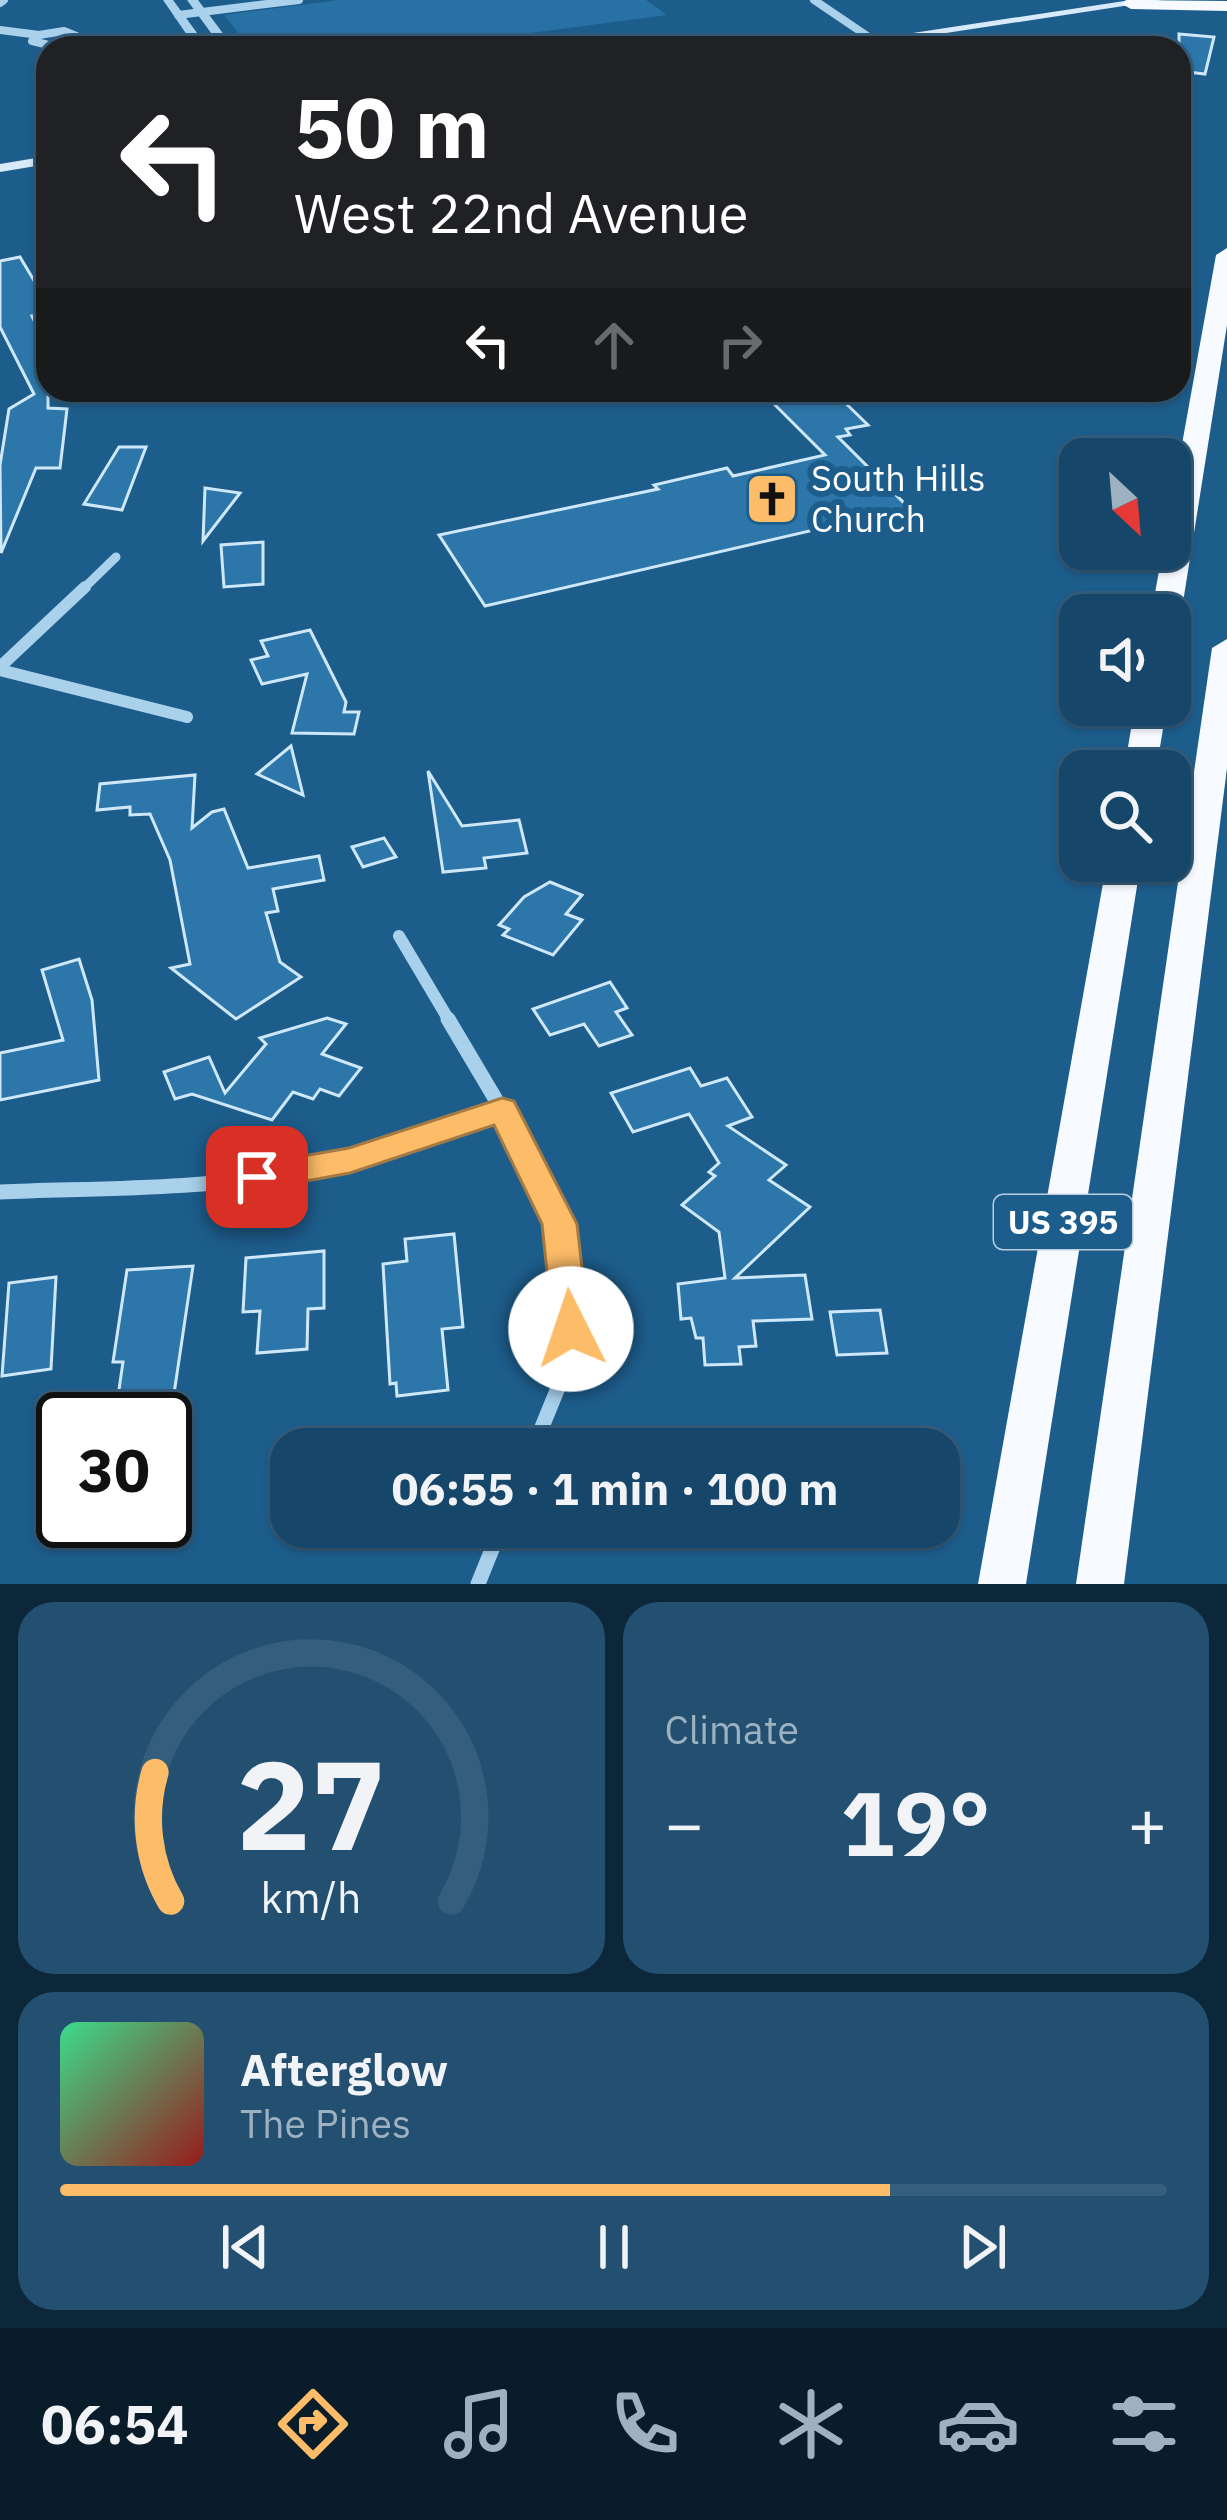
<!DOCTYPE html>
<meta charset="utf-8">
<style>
:root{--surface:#164669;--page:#235071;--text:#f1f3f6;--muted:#9eb1c0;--line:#355e7d;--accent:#fcbc68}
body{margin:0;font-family:"IBM Plex Sans",sans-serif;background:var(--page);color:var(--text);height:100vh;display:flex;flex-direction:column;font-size:45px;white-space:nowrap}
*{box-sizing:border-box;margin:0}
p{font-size:39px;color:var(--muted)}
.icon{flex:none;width:66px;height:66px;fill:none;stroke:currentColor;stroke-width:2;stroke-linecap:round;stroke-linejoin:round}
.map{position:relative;height:1584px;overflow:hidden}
.panel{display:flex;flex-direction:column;gap:18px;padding:18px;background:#0c263a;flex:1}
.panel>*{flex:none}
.guide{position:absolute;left:36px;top:36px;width:1155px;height:366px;border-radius:36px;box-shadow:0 3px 9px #0004,0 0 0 3px var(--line);background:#202124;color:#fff;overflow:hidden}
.needle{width:78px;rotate:154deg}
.controls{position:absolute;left:1059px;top:438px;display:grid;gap:24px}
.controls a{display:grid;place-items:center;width:132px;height:132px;border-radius:24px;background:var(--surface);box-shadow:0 3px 9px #0004,0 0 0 3px var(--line);font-size:60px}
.speed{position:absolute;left:36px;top:1392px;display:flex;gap:24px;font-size:60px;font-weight:700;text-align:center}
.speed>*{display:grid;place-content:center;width:156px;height:156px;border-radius:50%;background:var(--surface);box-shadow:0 3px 9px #0004,0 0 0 3px var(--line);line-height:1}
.speed .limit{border:6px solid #111;border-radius:18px;background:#fff;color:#111}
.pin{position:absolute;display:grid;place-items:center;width:102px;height:102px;color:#fff;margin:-51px;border-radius:24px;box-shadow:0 6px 18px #0006}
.me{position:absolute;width:132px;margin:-66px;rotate:356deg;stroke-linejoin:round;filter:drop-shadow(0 0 9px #0008)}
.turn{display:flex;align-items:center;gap:42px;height:252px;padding:0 60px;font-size:54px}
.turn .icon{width:156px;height:156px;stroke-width:2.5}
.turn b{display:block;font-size:84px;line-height:102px}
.lanes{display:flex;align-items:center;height:114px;padding:0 60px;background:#0003;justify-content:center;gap:60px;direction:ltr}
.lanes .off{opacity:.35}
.big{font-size:90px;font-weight:700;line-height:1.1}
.panel .tile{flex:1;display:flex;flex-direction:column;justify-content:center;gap:18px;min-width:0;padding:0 42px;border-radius:36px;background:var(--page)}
.panel .dial{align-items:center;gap:0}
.dial svg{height:312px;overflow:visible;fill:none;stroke:var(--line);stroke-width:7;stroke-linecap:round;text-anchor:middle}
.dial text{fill:var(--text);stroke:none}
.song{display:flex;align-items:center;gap:36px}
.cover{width:144px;height:144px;border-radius:18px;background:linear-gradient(135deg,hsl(150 70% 55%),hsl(0 70% 35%))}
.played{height:12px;border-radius:6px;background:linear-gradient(90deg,var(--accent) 75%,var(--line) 75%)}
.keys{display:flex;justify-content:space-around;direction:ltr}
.heat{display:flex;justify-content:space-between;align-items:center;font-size:66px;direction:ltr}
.panel .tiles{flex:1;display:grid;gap:18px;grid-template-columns:1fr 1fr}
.tile:last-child{grid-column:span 2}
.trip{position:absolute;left:270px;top:1428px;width:690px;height:120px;border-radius:36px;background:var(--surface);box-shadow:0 3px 9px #0004,0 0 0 3px var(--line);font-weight:700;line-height:120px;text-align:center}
.menu{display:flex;height:192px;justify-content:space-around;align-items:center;background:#091c2a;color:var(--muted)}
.menu .icon{width:84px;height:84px}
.menu .selected{color:var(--accent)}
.menu b{font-size:54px;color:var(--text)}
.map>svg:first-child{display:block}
</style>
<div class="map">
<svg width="1227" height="1584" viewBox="0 0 1227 1584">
<rect width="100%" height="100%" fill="#1d5d8c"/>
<path fill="#2771a4" d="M339 0H646L667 15 416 48H250L224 15Z"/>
<g fill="#2c76a9" stroke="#cfe8f9" stroke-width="3">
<path d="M1179 34 1214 37 1205 74 1179 71Z"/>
<path d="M20 257 48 304V314L32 316 48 351V408L67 409 60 468H36L1 553 0 465 9 409 34 394 0 327V261Z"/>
<path d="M760 390H832L868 425 846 429 850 435 838 437 909 508 485 606 439 535 658 489 654 485 727 468 733 476 825 455Z"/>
<path d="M119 447H146L122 510 84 504Z"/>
<path d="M205 488 240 493 203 541Z"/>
<path d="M263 542V584L224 587 221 545Z"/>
<path d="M310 630 346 702 344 712H359L354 734 292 733 307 674 262 684 251 660 268 656 261 641Z"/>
<path d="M291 746 303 795 257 774Z"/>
<path d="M428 771 462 826 519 820 527 853 484 858 486 868 443 872Z"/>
<path d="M195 775 192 828 212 812 224 809 248 868 319 856 324 880 273 889 278 911 266 913 280 962 301 977 236 1019 171 968 190 964 170 860 150 814 130 815V807L97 810 100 784Z"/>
<path d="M384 838 396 857 363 867 352 847Z"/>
<path d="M550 882 582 895 566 914 582 920 553 955 503 935 509 929 499 925 524 897Z"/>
<path d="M79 959 92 1000 99 1080 0 1100V1053L63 1040 42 970Z"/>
<path d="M610 982 627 1008 616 1012 632 1035 599 1046 584 1024 550 1035 533 1009Z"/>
<path d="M327 1018 346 1024 322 1054 361 1068 339 1096 320 1089 313 1099 293 1092 272 1120 192 1094 175 1099 164 1072 209 1057 225 1093 266 1044 260 1038Z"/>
<path d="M690 1068 701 1086 727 1078 752 1117 728 1126 786 1165 769 1180 810 1207 735 1278 805 1275 812 1319 753 1321 756 1346 739 1347 741 1364 705 1365 703 1338H696L691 1318 681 1319 678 1284 725 1278 719 1232 682 1205 715 1176 709 1172 719 1163 689 1114 633 1132 611 1093Z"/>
<path d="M454 1234 463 1327 442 1329 448 1390 397 1396 396 1383 390 1384 383 1264 407 1261 405 1239Z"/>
<path d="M324 1251V1308L308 1309 307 1349 257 1353 260 1311 243 1312 246 1258Z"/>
<path d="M193 1266 171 1414 115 1417 123 1362H113L127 1270Z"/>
<path d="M56 1277 51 1369 2 1376 9 1283Z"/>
<path d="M880 1310 887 1353 837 1355 830 1312Z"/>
</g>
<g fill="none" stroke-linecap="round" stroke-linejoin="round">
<g stroke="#a9d1ec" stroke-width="8">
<path d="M814 0 885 48"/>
<path d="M0 3 4 0"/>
<path d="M178 15 299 0"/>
<path d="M0 30 39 35"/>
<path d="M64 31 81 38 57 47 32 41 39 35Z"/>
</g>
<path stroke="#a9d1ec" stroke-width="9" d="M82 590 116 557"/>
<g stroke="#a9d1ec" stroke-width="12">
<path d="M0 667 85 587"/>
<path d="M0 670 187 717"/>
<path d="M399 936 450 1022"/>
</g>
<g stroke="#a9d1ec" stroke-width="15">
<path d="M448 1019 502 1110 560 1224 571 1329 560 1383 533 1449"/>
<path d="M0 1192C99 1188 199 1190 297 1172 367 1159 435 1133 502 1110"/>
<path d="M478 1584 501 1527"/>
</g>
<g fill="#a9d1ec" fill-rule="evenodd">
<path d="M163 0H173L208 48H196Z"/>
<path d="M187 0H198L234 48H222Z"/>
</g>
<g fill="#d6eaf9" fill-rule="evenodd">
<path d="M1131 0H1163L848 48H814Z"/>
<path d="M48 156V164L0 172V164Z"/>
</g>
<g fill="#f7fbff" fill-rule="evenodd">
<path d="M1126 0 1227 1V11L1131 9 1122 4Z"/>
<path d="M1227 248V325L1181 615 1170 623V615H1151L1163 549H1170V511L1216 255Z"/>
<path d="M1227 639V768L1124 1584H1076L1212 648Z"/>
<path d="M1135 705H1167L1156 771H1124Z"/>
<path d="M1107 861H1141L1026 1584H978Z"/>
</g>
</g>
<path fill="#fcbc68" stroke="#a47a44" stroke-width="3" d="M502 1098 514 1101 577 1224 589 1329 584 1340 571 1344 558 1340 553 1329 542 1224 494 1125 350 1173 257 1190 245 1186 240 1177 245 1168 257 1164 349 1148Z"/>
<defs>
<g id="church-square" transform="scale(2.7)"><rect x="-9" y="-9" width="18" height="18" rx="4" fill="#fcbc68" stroke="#1d5d8c"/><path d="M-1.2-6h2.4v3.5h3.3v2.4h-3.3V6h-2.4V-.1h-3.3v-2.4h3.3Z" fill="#111"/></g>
</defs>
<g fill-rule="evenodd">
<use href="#church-square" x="772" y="499"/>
</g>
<g text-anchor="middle" stroke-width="12" stroke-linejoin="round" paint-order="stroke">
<rect fill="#1d5d8c" stroke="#bbcedc" stroke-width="3" x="994" y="1195" width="138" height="54" rx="9"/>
<g font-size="33" font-weight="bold" fill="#fff">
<text x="1063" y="1234">US 395</text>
</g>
<g font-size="36" fill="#fff" stroke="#1d5d8c" text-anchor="start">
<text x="811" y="491">South Hills<tspan x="811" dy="41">Church</tspan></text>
</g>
</g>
</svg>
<div class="controls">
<a><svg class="needle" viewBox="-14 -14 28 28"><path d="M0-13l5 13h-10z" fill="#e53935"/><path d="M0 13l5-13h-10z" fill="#9eb1c0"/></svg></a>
<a><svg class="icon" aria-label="sound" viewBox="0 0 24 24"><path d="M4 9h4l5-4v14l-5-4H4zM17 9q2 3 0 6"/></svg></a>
<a><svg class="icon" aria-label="search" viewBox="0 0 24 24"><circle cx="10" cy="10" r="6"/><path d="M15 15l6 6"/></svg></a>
</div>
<div class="speed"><div class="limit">30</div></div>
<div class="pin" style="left:257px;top:1177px;background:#d93025"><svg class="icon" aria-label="arrive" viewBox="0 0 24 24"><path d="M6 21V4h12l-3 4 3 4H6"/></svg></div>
<svg class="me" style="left:571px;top:1329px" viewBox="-20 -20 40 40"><circle r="19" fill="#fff"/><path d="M0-13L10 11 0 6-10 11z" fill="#fcbc68"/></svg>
<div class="trip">06:55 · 1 min · 100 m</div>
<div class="guide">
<div class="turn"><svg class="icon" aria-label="left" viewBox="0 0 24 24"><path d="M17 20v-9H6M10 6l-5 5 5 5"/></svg><div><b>50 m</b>West 22nd Avenue</div></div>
<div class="lanes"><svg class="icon" aria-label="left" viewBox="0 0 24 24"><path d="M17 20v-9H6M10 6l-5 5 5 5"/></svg><svg class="icon off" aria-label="ahead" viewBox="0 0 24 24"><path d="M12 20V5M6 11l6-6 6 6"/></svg><svg class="icon off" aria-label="right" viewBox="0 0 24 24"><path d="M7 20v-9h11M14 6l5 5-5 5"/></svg></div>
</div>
</div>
<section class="panel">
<div class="tiles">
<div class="tile dial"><svg viewBox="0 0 100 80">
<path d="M14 69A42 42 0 1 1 86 69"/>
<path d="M14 69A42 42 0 0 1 10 36" stroke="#fcbc68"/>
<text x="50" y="56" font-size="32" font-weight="700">27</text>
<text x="50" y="72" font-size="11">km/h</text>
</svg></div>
<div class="tile"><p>Climate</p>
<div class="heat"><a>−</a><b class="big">19°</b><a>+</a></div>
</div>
<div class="tile">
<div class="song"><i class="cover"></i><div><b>Afterglow</b><p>The Pines</p></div></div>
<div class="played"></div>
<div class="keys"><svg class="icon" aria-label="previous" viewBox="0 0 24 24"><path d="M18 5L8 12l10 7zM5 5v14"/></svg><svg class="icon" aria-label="pause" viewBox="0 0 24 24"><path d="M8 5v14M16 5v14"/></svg><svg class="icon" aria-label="next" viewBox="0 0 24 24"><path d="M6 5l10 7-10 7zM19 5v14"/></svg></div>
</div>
</div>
</section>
<nav class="menu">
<b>06:54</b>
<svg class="icon selected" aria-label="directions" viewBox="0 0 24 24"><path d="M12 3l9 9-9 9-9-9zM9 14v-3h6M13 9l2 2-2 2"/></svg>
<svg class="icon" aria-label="music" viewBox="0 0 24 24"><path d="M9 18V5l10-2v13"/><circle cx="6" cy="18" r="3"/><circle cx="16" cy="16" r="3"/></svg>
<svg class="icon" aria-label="phone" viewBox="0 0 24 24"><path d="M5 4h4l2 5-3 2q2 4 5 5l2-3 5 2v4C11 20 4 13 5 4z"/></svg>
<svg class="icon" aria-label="climate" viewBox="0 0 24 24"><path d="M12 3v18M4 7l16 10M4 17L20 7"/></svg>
<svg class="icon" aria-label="car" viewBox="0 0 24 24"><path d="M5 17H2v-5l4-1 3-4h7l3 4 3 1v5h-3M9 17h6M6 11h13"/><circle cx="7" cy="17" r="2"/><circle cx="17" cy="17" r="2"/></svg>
<svg class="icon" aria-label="filters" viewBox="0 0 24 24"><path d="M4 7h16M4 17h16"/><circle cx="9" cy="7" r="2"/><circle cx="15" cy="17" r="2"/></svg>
</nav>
